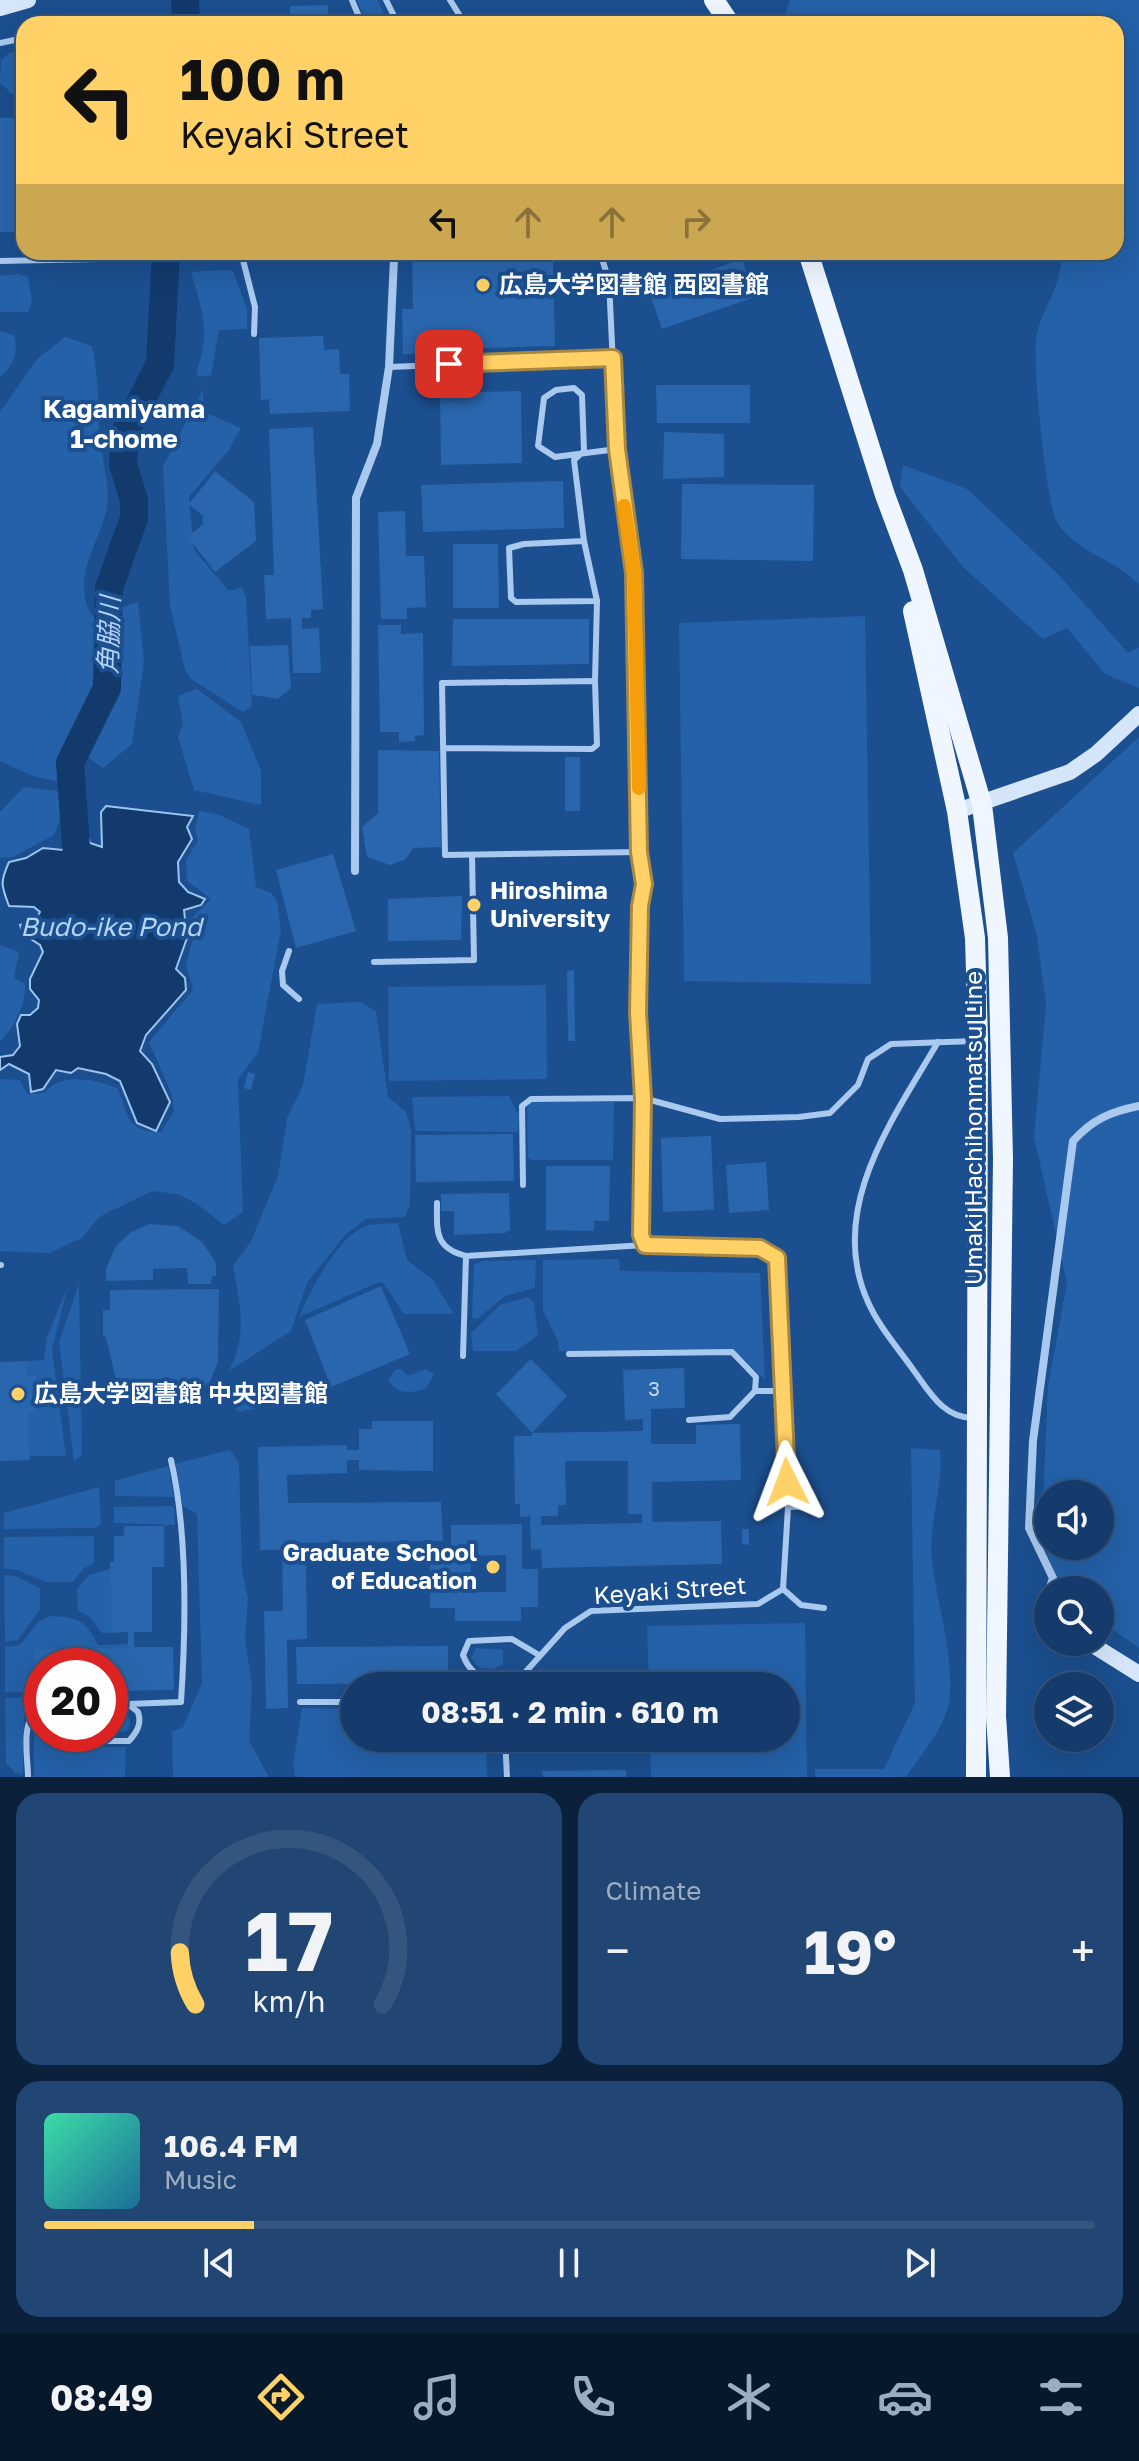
<!DOCTYPE html>
<meta charset="utf-8">
<style>
:root{--surface:#143b6b;--page:#214673;--text:#f1f3f6;--muted:#9dadc1;--line:#33557e;--accent:#ffd166}
body{margin:0;font-family:"Golos Text","Noto Sans JP",sans-serif;background:var(--page);color:var(--text);height:100vh;display:flex;flex-direction:column;font-size:30px;white-space:nowrap}
*{box-sizing:border-box;margin:0}
p{font-size:26px;color:var(--muted)}
.icon{flex:none;width:44px;height:44px;fill:none;stroke:currentColor;stroke-width:2;stroke-linecap:round;stroke-linejoin:round}
.map{position:relative;height:1777px;overflow:hidden}
.side{display:flex;flex-direction:column;gap:16px;padding:16px;background:#0b203b;flex:1}
.side>*{flex:none}
.banner{position:absolute;left:16px;top:16px;width:1108px;height:244px;border-radius:24px;box-shadow:0 8px 32px #0002,0 0 0 2px var(--line);background:#ffd166;color:#111;overflow:hidden}
.tools{position:absolute;left:1034px;top:1480px;display:grid;gap:16px}
.tools a{display:grid;place-items:center;width:80px;height:80px;border-radius:50%;background:var(--surface);box-shadow:0 8px 32px #0002,0 0 0 2px var(--line);font-size:40px}
.speed{position:absolute;left:24px;top:1648px;display:flex;gap:16px;font-size:40px;font-weight:700;text-align:center}
.speed>*{display:grid;place-content:center;width:104px;height:104px;border-radius:50%;background:var(--surface);box-shadow:0 8px 32px #0002,0 0 0 2px var(--line);line-height:1}
.speed .limit{border:12px solid #d22;background:#fff;color:#111}
.pin{position:absolute;display:grid;place-items:center;width:68px;height:68px;color:#fff;margin:-34px;border-radius:16px;box-shadow:0 4px 12px #0006}
.me{position:absolute;width:88px;margin:-44px;rotate:357deg;stroke-linejoin:round;filter:drop-shadow(0 0 6px #0008)}
.turn{display:flex;align-items:center;gap:28px;height:168px;padding:0 32px;font-size:36px}
.turn .icon{width:104px;height:104px;stroke-width:2.5}
.turn b{display:block;font-size:56px;line-height:68px}
.lanes{display:flex;align-items:center;height:76px;padding:0 32px;background:#0003;justify-content:center;gap:40px;direction:ltr}
.lanes .off{opacity:.35}
.big{font-size:60px;font-weight:700;line-height:1.1}
.side .card{flex:1;display:flex;flex-direction:column;justify-content:center;gap:12px;min-width:0;padding:0 28px;border-radius:24px;background:var(--page)}
.side .dial{align-items:center;gap:0}
.dial svg{height:208px;overflow:visible;fill:none;stroke:var(--line);stroke-width:7;stroke-linecap:round;text-anchor:middle}
.dial text{fill:var(--text);stroke:none}
.song{display:flex;align-items:center;gap:24px}
.cover{width:96px;height:96px;border-radius:12px;background:linear-gradient(135deg,hsl(160 70% 55%),hsl(200 70% 35%))}
.played{height:8px;border-radius:4px;background:linear-gradient(90deg,var(--accent) 20%,var(--line) 20%)}
.keys{display:flex;justify-content:space-around;direction:ltr}
.heat{display:flex;justify-content:space-between;align-items:center;font-size:44px;direction:ltr}
.side .tiles{flex:1;display:grid;gap:16px;grid-template-columns:1fr 1fr}
.card:last-child{grid-column:span 2}
.trip{position:absolute;left:340px;top:1672px;width:460px;height:80px;border-radius:40px;background:var(--surface);box-shadow:0 8px 32px #0002,0 0 0 2px var(--line);font-weight:700;line-height:80px;text-align:center}
.tabs{display:flex;height:128px;justify-content:space-around;align-items:center;background:#08182b;color:var(--muted)}
.tabs .icon{width:56px;height:56px}
.tabs .current{color:var(--accent)}
.tabs b{font-size:36px;color:var(--text)}
.map>svg:first-child{display:block}
</style>
<div class="map">
<svg width="1139" height="1777" viewBox="0 0 1139 1777">
<rect width="100%" height="100%" fill="#1b4f8f"/>
<g fill="#2461a8" fill-rule="evenodd">
<path d="M357 0H378L388 24H366Z"/>
<path d="M790 0H1139V585C1117 560 1075 552 1057 522 1046 504 1031 355 1037 333 1046 300 1061 289 1062 252H1116V24H802L784 19Z"/>
<path d="M24 50V95L12 94 0 83 1 60 9 53Z"/>
<path d="M223 270 233 271 247 309V329L219 330 211 375 199 377 196 374C211 329 203 315 191 272Z"/>
<path d="M18 274 28 277 32 303 28 312H0V276Z"/>
<path d="M0 331 14 335C19 352 14 366 0 377Z"/>
<path d="M65 337 92 346C99 377 98 407 100 438 102 462 112 489 106 512 97 547 70 581 93 617L138 602 144 662 132 744 103 768 76 749 60 782 33 776 0 761V412L37 359Z"/>
<path d="M203 389 204 412 241 428 228 451 189 497 194 550 229 591 242 587 246 597 252 706 243 712 191 679 185 670 170 606 163 466Z"/>
<path d="M903 465 967 489 1057 573 1128 653 1139 647V688L1105 674 1067 628 1043 639 963 567 900 487Z"/>
<path d="M865 616 871 984 684 981 679 623Z"/>
<path d="M197 689 241 722 261 771V805L194 790 178 737 183 723 178 696Z"/>
<path d="M1139 737V1648L1100 1621V1590L1061 1587 1044 1546 1043 1500 1048 1386 1067 1283 1034 1137 1046 1005 1037 936 1013 853ZM1048 1494H1100V1546H1048Z"/>
<path d="M24 787 65 792V806L54 835 13 857 0 858V812Z"/>
<path d="M199 811 217 814 249 829 256 887 271 893 277 901 281 930 258 1053 238 1079 243 1212 224 1225 196 1203 177 1194 152 1191 99 1217 82 1238 49 1253 0 1251V1079L20 1080 27 1094 45 1093C59 1072 99 1079 118 1089 129 1116 126 1132 161 1132L174 1111 172 1095 149 1042 193 990 186 965 192 942 190 920 211 899 187 881 186 860 198 841 195 830Z"/>
<path d="M0 945 19 952 14 978 25 984C26 1005 14 1027 0 1042Z"/>
<path d="M546 985 547 1079 389 1081 388 987Z"/>
<path d="M360 1002 376 1011 388 1097 406 1112 411 1129 410 1205 405 1217 366 1219 345 1235 307 1283 291 1331 229 1371C248 1334 240 1304 233 1266L251 1241 278 1176 287 1118 303 1085 317 1004Z"/>
<path d="M509 1096 519 1116 518 1132 415 1131 412 1097Z"/>
<path d="M531 1102H614L613 1160H532L528 1157 527 1108Z"/>
<path d="M398 1223 407 1260 433 1280 454 1314H404L383 1283 379 1282 299 1317C310 1291 338 1236 366 1226 375 1223 388 1224 398 1223Z"/>
<path d="M619 1259 620 1271 760 1273 765 1380 735 1351H559L558 1341 543 1310V1260Z"/>
<path d="M536 1260 535 1288 505 1296 477 1319 472 1318 474 1265 482 1261Z"/>
<path d="M79 1284 82 1455 74 1461 59 1342Z"/>
<path d="M68 1286 52 1349 66 1456H30L29 1412 37 1411 36 1377 27 1376V1361L44 1360 47 1337Z"/>
<path d="M528 1297 534 1302 538 1335 516 1351H473L471 1333 500 1305Z"/>
<path d="M396 1369H401L408 1376 426 1369 434 1375 426 1388C411 1394 396 1395 388 1379Z"/>
<path d="M272 1392 276 1398 273 1405 238 1412 232 1404 238 1396Z"/>
<path d="M911 1448 940 1450C944 1486 928 1523 932 1560 937 1605 953 1650 950 1696 947 1726 922 1753 906 1777H815V1769H884L915 1703Z"/>
<path d="M230 1450 239 1463 242 1571 248 1598 245 1639 252 1686 249 1741 269 1777H173L172 1732 183 1727 202 1683 197 1514 183 1506 175 1464Z"/>
<path d="M168 1466 174 1497 115 1496V1481Z"/>
<path d="M99 1487 101 1523 96 1528 4 1529V1513Z"/>
<path d="M174 1506 175 1525 114 1523V1507Z"/>
<path d="M94 1536V1563L83 1569 73 1582H46L17 1570 4 1569V1537Z"/>
<path d="M110 1569 111 1633H102L90 1617 78 1611 77 1589 89 1575Z"/>
<path d="M4 1575 16 1576 40 1588V1609L18 1640 5 1642Z"/>
<path d="M49 1616C76 1617 86 1619 98 1645L128 1644V1647L33 1649 34 1692H5V1647L20 1645 37 1623Z"/>
<path d="M805 1623 807 1777H651L650 1738H786V1686H649L647 1626Z"/>
<path d="M476 1648 503 1650V1664L493 1669 478 1667 471 1658Z"/>
<path d="M42 1697 27 1709 24 1716 23 1774 15 1773 6 1763 5 1698Z"/>
<path d="M302 1708 354 1709V1738H486L487 1777H295L293 1765Z"/>
<path d="M110 1712 128 1715 131 1723 127 1731 110 1733Z"/>
<path d="M42 1714V1734H75L89 1747H126L125 1777H34V1725Z"/>
</g>
<path fill="#123a6d" stroke="#9cc4f0" stroke-width="2" d="M106 806 193 816 187 827 192 839 178 862 179 882 188 892 205 899 201 905 184 910 187 938 176 969 185 978 186 990 146 1035 140 1051 152 1064 170 1102 156 1131 137 1123 120 1081 106 1074 78 1068 71 1073 56 1070 43 1089 31 1092 29 1074 9 1064 0 1070V1057L13 1055 20 1046 17 1024 21 1015H30L38 1008 39 1000 30 989V979L43 952 40 945 23 934 20 925 35 920 40 912 34 907 9 906C1 885 0 882 9 862L26 858 43 848 63 850 72 811 78 808 90 843 102 847 101 812Z"/>
<g fill="none" stroke-linecap="round" stroke-linejoin="round">
<g stroke="#123a6d" stroke-width="28">
<path d="M185 0 186 24"/>
<path d="M76 846 70 763 107 688 109 588 134 518V500L123 464 124 445 127 428 160 364 166 252"/>
</g>
</g>
<g fill="#2a66ad" fill-rule="evenodd">
<path d="M328 5V24H290V6Z"/>
<rect x="0" y="118" width="24" height="114"/>
<path d="M412 252H535V262H553L555 346 451 349V340H422V354H403L402 309H413Z"/>
<path d="M742 259 755 297 662 329 649 292Z"/>
<path d="M323 336 324 350 339 349 340 374H349L350 411 270 414 269 399 261 400 259 338Z"/>
<path d="M656 385H750V423H657Z"/>
<path d="M521 391 522 463 441 465 440 393Z"/>
<path d="M313 427 323 609 311 610V618H302V629L319 628 321 673H293L291 618 266 619 264 575H274L269 429Z"/>
<path d="M664 432 724 434V477L663 479Z"/>
<path d="M215 471 254 502 256 541 215 572 188 537 203 524V516L189 504Z"/>
<path d="M563 481 564 528 423 532 421 485Z"/>
<path d="M682 484 814 485 813 561 681 559Z"/>
<path d="M405 511 406 556H424L426 607 407 608V619H381L378 512Z"/>
<path d="M453 544H498L499 608H453Z"/>
<path d="M453 619H589V664L452 666Z"/>
<path d="M378 625H401V634L423 633 424 735 415 736V741L399 742V732H380Z"/>
<path d="M288 645 291 688 278 699 252 695 250 646Z"/>
<path d="M378 750 439 751 441 847 413 848 406 859 390 865 367 857 362 827 378 813Z"/>
<rect x="565" y="757" width="15" height="54"/>
<path d="M333 854 356 931 296 948 276 870Z"/>
<path d="M462 896 461 940 388 941V899Z"/>
<path d="M574 970 575 1041H568L567 971Z"/>
<path d="M248 1072 255 1074 251 1090 244 1088Z"/>
<path d="M513 1134 514 1181 416 1182 415 1135Z"/>
<path d="M711 1136 714 1210 663 1212 661 1138Z"/>
<path d="M766 1162 769 1210 729 1213 726 1165Z"/>
<path d="M546 1166H610L609 1221H594V1231L546 1230Z"/>
<path d="M509 1193 510 1230 505 1233 454 1235V1211H441V1194Z"/>
<path d="M149 1224 178 1226 202 1242 216 1263V1276H212L211 1284H188L187 1268 153 1269V1280L106 1281V1269L116 1246 130 1233Z"/>
<path d="M381 1286 410 1354 331 1387 305 1320Z"/>
<path d="M219 1289 218 1362 209 1384 190 1400 172 1405 143 1402 126 1391 115 1376 106 1337 103 1336V1310H110V1290Z"/>
<path d="M531 1359 567 1396 532 1433 643 1431V1419L625 1420 623 1370 684 1368 685 1408 651 1409V1444H696V1425L740 1424 741 1480 652 1482V1522L721 1521 722 1564 542 1568 541 1549 531 1550 530 1516 520 1517V1504H515L514 1436H532V1433L496 1394ZM565 1461H628V1514H642V1523L541 1525V1516H558V1505H566Z"/>
<path d="M27 1361V1376H36L37 1412H29L30 1460 0 1461V1362Z"/>
<path d="M372 1421H433V1471L359 1470V1460H347V1473L287 1475 288 1503 441 1502 443 1541 289 1543V1559H306L307 1639 287 1640 288 1708 266 1709 264 1611H283L282 1550H260L258 1447 347 1445V1450H359V1429H372Z"/>
<path d="M522 1524V1569H538V1607H521V1621H455V1608H430V1557H451V1525ZM506 1555V1592H471V1556Z"/>
<path d="M124 1526H164V1567H152V1632H134V1647H173L174 1690 110 1691V1666H42V1692H34L33 1649 128 1647V1632L111 1633 110 1562H114V1536H124Z"/>
<path d="M742 1529H749V1545L742 1544Z"/>
<path d="M448 1646V1683L297 1684 296 1647Z"/>
<path d="M626 1770V1777H543L542 1771Z"/>
</g>
<g fill="none" stroke-linecap="round" stroke-linejoin="round">
<g stroke="#a9c9ee" stroke-width="6">
<path d="M352 0 362 24"/>
<path d="M386 0 398 24"/>
<path d="M450 0 465 24"/>
<path d="M0 43 24 38"/>
<path d="M600 252 609 281 617 449 634 573 639 852 644 884 640 906 638 1012 643 1098 641 1235 645 1245"/>
<path d="M242 256 255 307 254 334"/>
<path d="M0 261 242 256 243 252"/>
<path d="M389 367 613 358"/>
<path d="M584 541 597 601 516 602 511 598 509 548 524 544 584 541 574 460 584 451 582 395 574 388 556 390 544 398 538 446 555 457 617 449"/>
<path d="M595 681 597 601"/>
<path d="M444 748 592 749 597 745 595 681 442 683 445 855 639 852"/>
<path d="M289 951 282 971 283 985 299 999"/>
<path d="M374 962 474 960 472 855"/>
<path d="M938 1042C893 1119 826 1209 868 1302 878 1325 897 1347 912 1368 929 1391 943 1419 975 1418"/>
<path d="M523 1185 522 1106 531 1099 643 1098 720 1119 799 1117 830 1113 858 1085 868 1059 891 1044 975 1041"/>
<path d="M437 1203C437 1231 434 1248 466 1256"/>
<path d="M0 1265H1"/>
<path d="M569 1354 732 1352 756 1377 755 1391"/>
<path d="M463 1356 466 1256 645 1245 760 1248 777 1258 788 1507 783 1589 758 1604 591 1611 565 1628 513 1686"/>
<path d="M689 1420 730 1417 755 1391H783"/>
<path d="M788 1507 814 1506"/>
<path d="M783 1589 801 1605 824 1608"/>
<path d="M498 1686C483 1679 469 1673 463 1655L469 1641 512 1639 539 1655"/>
<path d="M300 1702H354"/>
<path d="M128 1704 181 1702C186 1627 188 1534 171 1460"/>
<path d="M83 1734 103 1741H129C137 1732 142 1724 138 1712L128 1704H110"/>
<path d="M505 1738 507 1777"/>
<path d="M28 1777C28 1756 19 1718 42 1707"/>
</g>
<g stroke="#a9c9ee" stroke-width="8">
<path d="M355 871 356 498 377 444 389 367 394 258"/>
<path d="M1049 1590 1053 1578 1029 1528 1033 1441 1073 1141C1093 1119 1110 1112 1139 1106"/>
</g>
<g stroke="#d6e6fa" stroke-width="16">
<path d="M0 8 28 0"/>
<path d="M957 811 1070 772 1096 754 1139 714"/>
<path d="M1045 1602 1048 1605"/>
<path d="M1088 1642 1139 1674"/>
</g>
<g stroke="#f0f6ff" stroke-width="20">
<path d="M714 0 730 24"/>
<path d="M808 252 885 495 913 570 982 805 998 938 1003 1159 996 1716 1000 1777"/>
<path d="M913 611 957 811 975 938 978 1040 976 1777"/>
</g>
</g>
<g fill="none" stroke-linecap="round" stroke-linejoin="round">
<g stroke="#a68842" stroke-width="20">
<path id="route" d="M449 364 613 358 617 449 634 573 639 852 644 884 640 906 638 1012 643 1098 641 1235 645 1245 760 1248 777 1258 787 1482"/>
</g>
<use href="#route" stroke="#ffd166" stroke-width="14"/>
<path stroke="#f59e0b" stroke-width="14" d="M624 506 634 573 639 788"/>
</g>
<g fill="#ffd166" stroke="#1b4f8f" stroke-width="3">
<circle cx="483" cy="285" r="8"/>
<circle cx="474" cy="905" r="8"/>
<circle cx="18" cy="1394" r="8"/>
<circle cx="493" cy="1567" r="8"/>
</g>
<g text-anchor="middle" stroke-width="8" stroke-linejoin="round" paint-order="stroke">
<g font-size="20" fill="#cad9ea">
<text x="654" y="1396">3</text>
</g>
<g font-size="24" font-weight="bold" fill="#fff" stroke="#1b4f8f" text-anchor="start">
<text x="499" y="293">広島大学図書館 西図書館</text>
<text x="490" y="899">Hiroshima<tspan x="490" dy="28">University</tspan></text>
<text x="34" y="1402">広島大学図書館 中央図書館</text>
<text x="477" y="1561" text-anchor="end">Graduate School<tspan x="477" dy="28">of Education</tspan></text>
</g>
<g font-size="24" fill="#fff" stroke="#1b4f8f">
<text transform="translate(974 1128) rotate(-90)" y="8">Umaki Hachihonmatsu Line</text>
<text transform="translate(670 1591) rotate(-4)" y="8">Keyaki Street</text>
</g>
<g font-size="26" font-weight="bold" fill="#fff" stroke="#1b4f8f">
<text x="124" y="418">Kagamiyama<tspan x="124" dy="30">1-chome</tspan></text>
</g>
<g font-size="26" font-style="italic" fill="#b5d3f5" stroke="#1b4f8f">
<text transform="translate(109 635) rotate(-88)" y="9">角脇川</text>
<text x="111" y="936">Budo-ike Pond</text>
</g>
</g>
</svg>
<div class="tools">
<a><svg class="icon" aria-label="sound" viewBox="0 0 24 24"><path d="M4 9h4l5-4v14l-5-4H4zM17 9q2 3 0 6"/></svg></a>
<a><svg class="icon" aria-label="search" viewBox="0 0 24 24"><circle cx="10" cy="10" r="6"/><path d="M15 15l6 6"/></svg></a>
<a><svg class="icon" aria-label="layers" viewBox="0 0 24 24"><path d="M12 4l9 5-9 5-9-5zM3 14l9 5 9-5"/></svg></a>
</div>
<div class="speed"><div class="limit">20</div></div>
<div class="pin" style="left:449px;top:364px;background:#d93025"><svg class="icon" aria-label="arrive" viewBox="0 0 24 24"><path d="M6 21V4h12l-3 4 3 4H6"/></svg></div>
<svg class="me" style="left:787px;top:1482px" viewBox="-20 -20 40 40"><path d="M0-17L14 15 0 8-14 15z" fill="#ffd166" stroke="#fff" stroke-width="4"/></svg>
<div class="trip">08:51 · 2 min · 610 m</div>
<div class="banner">
<div class="turn"><svg class="icon" aria-label="left" viewBox="0 0 24 24"><path d="M17 20v-9H6M10 6l-5 5 5 5"/></svg><div><b>100 m</b>Keyaki Street</div></div>
<div class="lanes"><svg class="icon" aria-label="left" viewBox="0 0 24 24"><path d="M17 20v-9H6M10 6l-5 5 5 5"/></svg><svg class="icon off" aria-label="ahead" viewBox="0 0 24 24"><path d="M12 20V5M6 11l6-6 6 6"/></svg><svg class="icon off" aria-label="ahead" viewBox="0 0 24 24"><path d="M12 20V5M6 11l6-6 6 6"/></svg><svg class="icon off" aria-label="right" viewBox="0 0 24 24"><path d="M7 20v-9h11M14 6l5 5-5 5"/></svg></div>
</div>
</div>
<section class="side">
<div class="tiles">
<div class="card dial"><svg viewBox="0 0 100 80">
<path d="M14 69A42 42 0 1 1 86 69"/>
<path d="M14 69A42 42 0 0 1 8 49" stroke="#ffd166"/>
<text x="50" y="56" font-size="32" font-weight="700">17</text>
<text x="50" y="72" font-size="11">km/h</text>
</svg></div>
<div class="card"><p>Climate</p>
<div class="heat"><a>−</a><b class="big">19°</b><a>+</a></div>
</div>
<div class="card">
<div class="song"><i class="cover"></i><div><b>106.4 FM</b><p>Music</p></div></div>
<div class="played"></div>
<div class="keys"><svg class="icon" aria-label="previous" viewBox="0 0 24 24"><path d="M18 5L8 12l10 7zM5 5v14"/></svg><svg class="icon" aria-label="pause" viewBox="0 0 24 24"><path d="M8 5v14M16 5v14"/></svg><svg class="icon" aria-label="next" viewBox="0 0 24 24"><path d="M6 5l10 7-10 7zM19 5v14"/></svg></div>
</div>
</div>
</section>
<nav class="tabs">
<b>08:49</b>
<svg class="icon current" aria-label="directions" viewBox="0 0 24 24"><path d="M12 3l9 9-9 9-9-9zM9 14v-3h6M13 9l2 2-2 2"/></svg>
<svg class="icon" aria-label="music" viewBox="0 0 24 24"><path d="M9 18V5l10-2v13"/><circle cx="6" cy="18" r="3"/><circle cx="16" cy="16" r="3"/></svg>
<svg class="icon" aria-label="phone" viewBox="0 0 24 24"><path d="M5 4h4l2 5-3 2q2 4 5 5l2-3 5 2v4C11 20 4 13 5 4z"/></svg>
<svg class="icon" aria-label="climate" viewBox="0 0 24 24"><path d="M12 3v18M4 7l16 10M4 17L20 7"/></svg>
<svg class="icon" aria-label="car" viewBox="0 0 24 24"><path d="M5 17H2v-5l4-1 3-4h7l3 4 3 1v5h-3M9 17h6M6 11h13"/><circle cx="7" cy="17" r="2"/><circle cx="17" cy="17" r="2"/></svg>
<svg class="icon" aria-label="filters" viewBox="0 0 24 24"><path d="M4 7h16M4 17h16"/><circle cx="9" cy="7" r="2"/><circle cx="15" cy="17" r="2"/></svg>
</nav>
